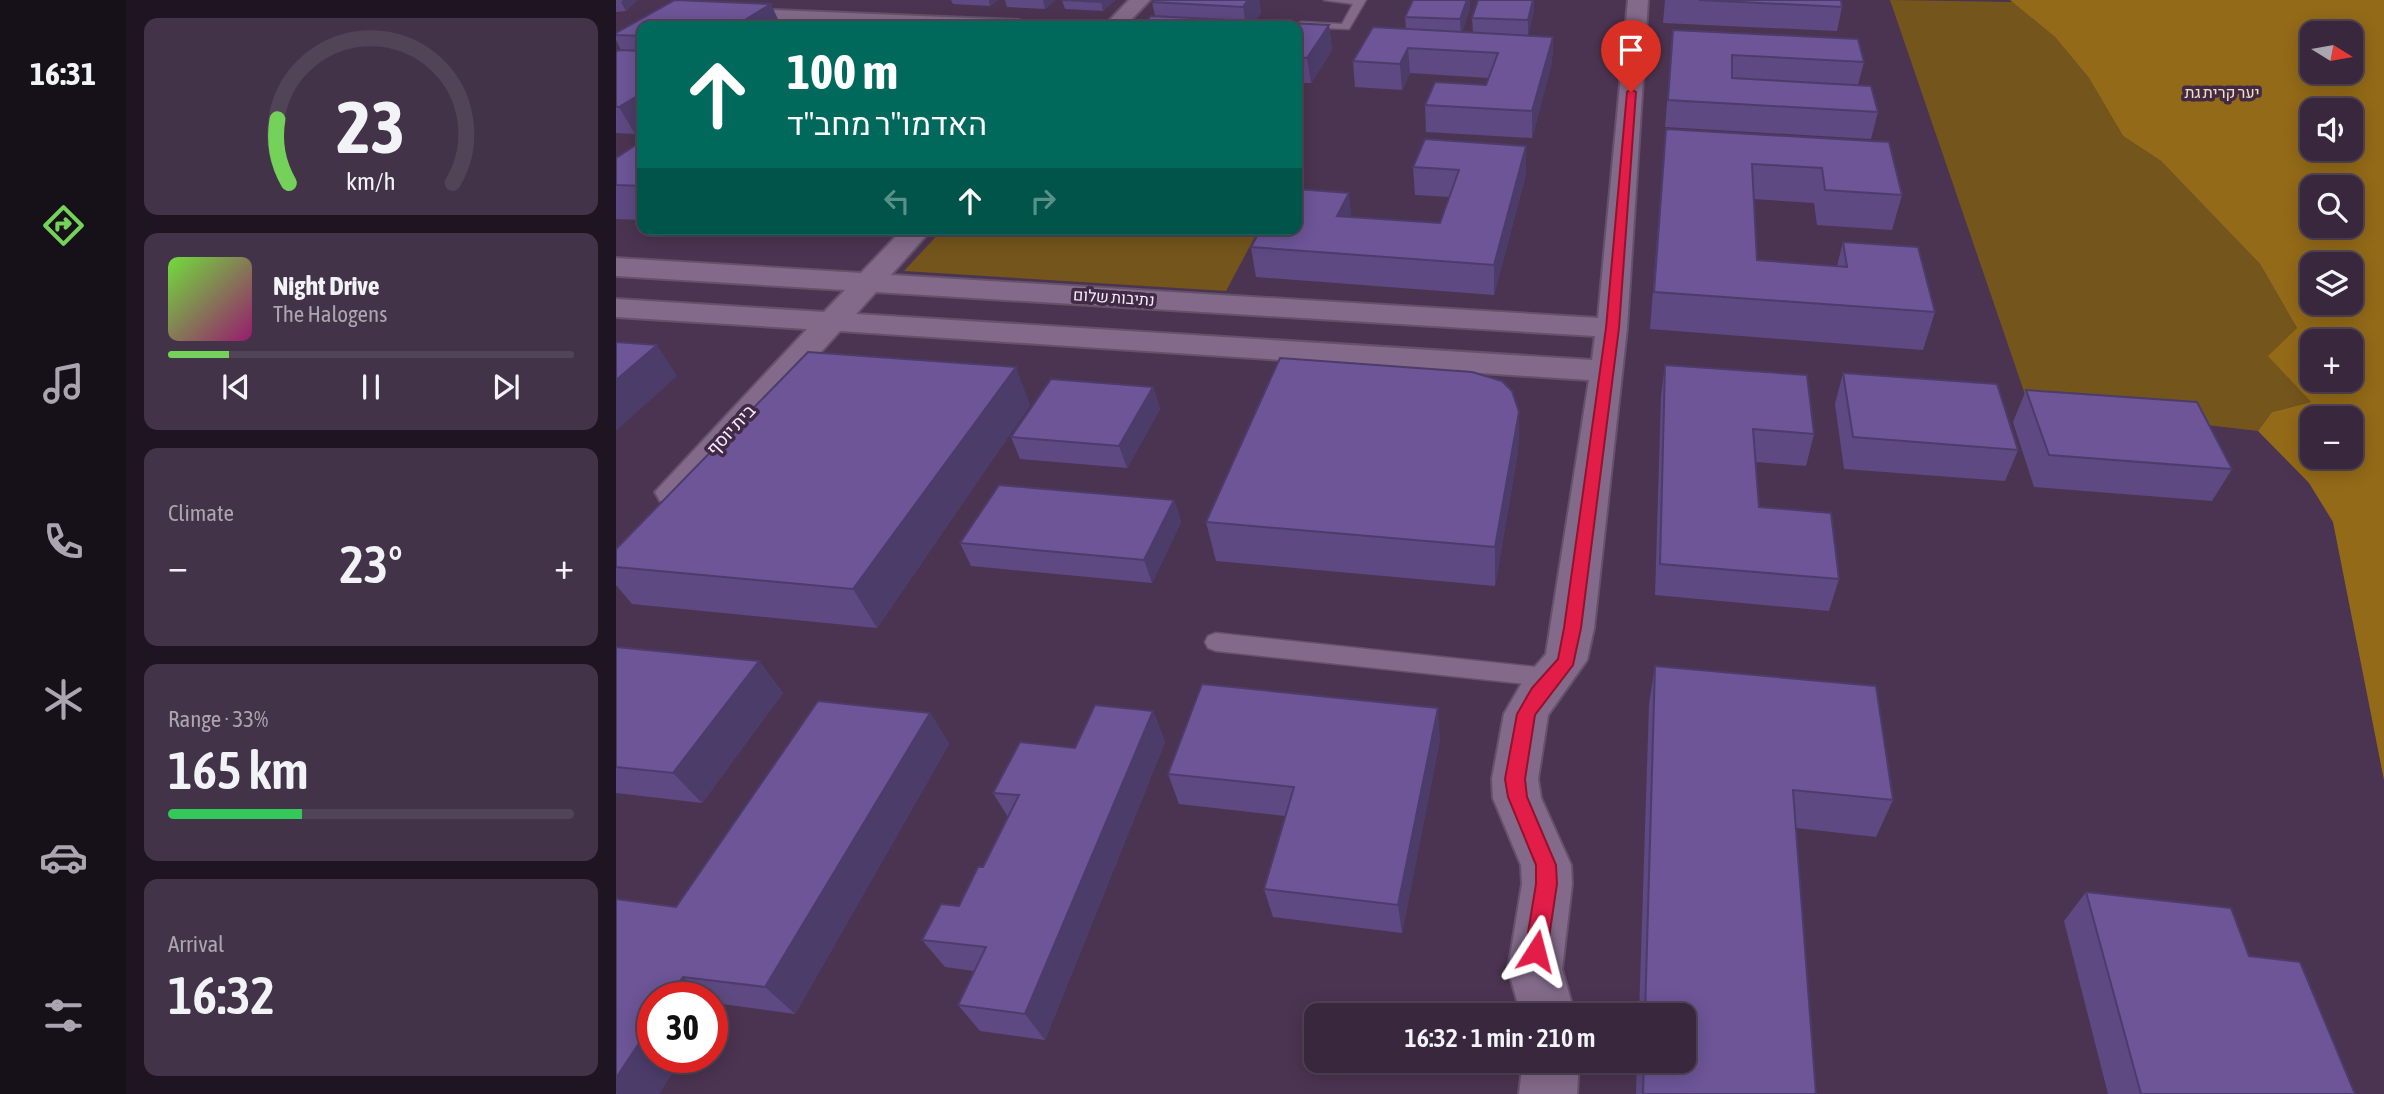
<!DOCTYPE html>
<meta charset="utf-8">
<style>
:root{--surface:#38273d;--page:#433348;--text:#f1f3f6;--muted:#aba5b0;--line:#524457;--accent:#74d25b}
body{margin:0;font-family:"Asap Condensed",Heebo,sans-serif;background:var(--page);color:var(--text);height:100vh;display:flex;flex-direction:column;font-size:26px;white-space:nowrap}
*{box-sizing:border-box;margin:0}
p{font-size:23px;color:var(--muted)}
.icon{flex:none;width:38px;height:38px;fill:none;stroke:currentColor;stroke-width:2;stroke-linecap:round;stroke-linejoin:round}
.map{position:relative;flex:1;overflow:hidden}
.panel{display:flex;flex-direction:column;gap:18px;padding:18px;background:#1f1522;width:490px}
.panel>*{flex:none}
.hud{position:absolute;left:21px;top:21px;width:665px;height:214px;border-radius:14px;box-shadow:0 4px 18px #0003,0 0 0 2px var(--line);background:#00695c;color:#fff;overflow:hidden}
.needle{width:46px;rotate:101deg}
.controls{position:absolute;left:1684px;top:21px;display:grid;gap:14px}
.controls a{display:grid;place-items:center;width:63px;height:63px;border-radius:14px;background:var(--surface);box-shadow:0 4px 18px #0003,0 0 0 2px var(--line);font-size:35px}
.speed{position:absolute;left:21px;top:982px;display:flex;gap:14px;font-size:35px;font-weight:700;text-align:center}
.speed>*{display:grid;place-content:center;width:91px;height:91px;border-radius:50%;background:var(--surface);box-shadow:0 4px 18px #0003,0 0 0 2px var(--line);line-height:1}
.speed .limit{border:10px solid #d22;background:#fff;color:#111}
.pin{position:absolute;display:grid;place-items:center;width:60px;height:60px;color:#fff;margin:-72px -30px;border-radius:50% 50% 50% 0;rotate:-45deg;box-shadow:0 0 7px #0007}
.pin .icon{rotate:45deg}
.me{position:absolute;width:77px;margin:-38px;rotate:9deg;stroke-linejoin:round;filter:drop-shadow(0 0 5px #0008)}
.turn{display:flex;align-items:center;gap:24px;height:147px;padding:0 35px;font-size:32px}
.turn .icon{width:91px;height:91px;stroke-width:2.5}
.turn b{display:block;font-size:49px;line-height:60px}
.lanes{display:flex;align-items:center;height:66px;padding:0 35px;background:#0003;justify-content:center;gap:35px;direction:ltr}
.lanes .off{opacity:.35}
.big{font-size:52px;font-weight:600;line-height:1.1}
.panel .widget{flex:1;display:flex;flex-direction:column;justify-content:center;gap:10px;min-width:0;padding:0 24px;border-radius:14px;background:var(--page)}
.panel .dial{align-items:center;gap:0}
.dial svg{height:182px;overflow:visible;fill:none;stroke:var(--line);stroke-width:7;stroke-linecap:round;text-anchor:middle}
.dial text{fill:var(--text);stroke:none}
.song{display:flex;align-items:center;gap:21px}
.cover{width:84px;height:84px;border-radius:10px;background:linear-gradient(135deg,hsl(100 70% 55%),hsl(320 70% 35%))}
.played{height:7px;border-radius:4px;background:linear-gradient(90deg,var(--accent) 15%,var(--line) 15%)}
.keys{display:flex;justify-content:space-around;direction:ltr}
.heat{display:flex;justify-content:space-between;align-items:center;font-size:38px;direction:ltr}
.charge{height:10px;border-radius:5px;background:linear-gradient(90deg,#34c759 33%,var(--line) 0)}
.trip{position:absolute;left:688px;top:1003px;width:392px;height:70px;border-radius:14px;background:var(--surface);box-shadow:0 4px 18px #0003,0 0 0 2px var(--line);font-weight:600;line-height:70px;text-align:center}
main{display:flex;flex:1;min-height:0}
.dock{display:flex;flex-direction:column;width:126px;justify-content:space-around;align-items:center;background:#161018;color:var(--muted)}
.dock .icon{width:49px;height:49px}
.dock .selected{color:var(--accent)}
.dock b{font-size:32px;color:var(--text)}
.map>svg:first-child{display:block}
</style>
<main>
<nav class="dock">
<b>16:31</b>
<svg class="icon selected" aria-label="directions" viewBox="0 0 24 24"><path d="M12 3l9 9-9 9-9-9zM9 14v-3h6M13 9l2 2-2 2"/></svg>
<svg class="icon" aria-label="music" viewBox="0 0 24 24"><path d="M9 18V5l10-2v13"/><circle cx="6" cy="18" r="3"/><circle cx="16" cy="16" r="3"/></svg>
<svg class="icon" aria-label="phone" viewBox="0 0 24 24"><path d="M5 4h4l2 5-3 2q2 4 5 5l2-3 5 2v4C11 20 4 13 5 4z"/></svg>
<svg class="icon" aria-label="climate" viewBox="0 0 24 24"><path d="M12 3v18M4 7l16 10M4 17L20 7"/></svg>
<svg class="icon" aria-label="car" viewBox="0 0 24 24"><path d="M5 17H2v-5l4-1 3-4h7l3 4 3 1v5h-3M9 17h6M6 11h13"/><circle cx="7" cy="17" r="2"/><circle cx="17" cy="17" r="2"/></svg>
<svg class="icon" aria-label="filters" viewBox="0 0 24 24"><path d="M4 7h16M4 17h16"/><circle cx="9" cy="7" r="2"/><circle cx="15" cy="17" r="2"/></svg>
</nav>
<section class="panel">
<div class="widget dial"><svg viewBox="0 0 100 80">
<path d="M14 69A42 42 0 1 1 86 69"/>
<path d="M14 69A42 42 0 0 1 9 41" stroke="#74d25b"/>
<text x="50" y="56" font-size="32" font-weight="700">23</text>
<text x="50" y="72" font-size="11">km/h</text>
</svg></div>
<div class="widget">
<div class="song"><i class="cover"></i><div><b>Night Drive</b><p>The Halogens</p></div></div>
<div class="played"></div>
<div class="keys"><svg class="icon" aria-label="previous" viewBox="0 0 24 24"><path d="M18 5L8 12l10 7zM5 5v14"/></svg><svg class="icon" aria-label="pause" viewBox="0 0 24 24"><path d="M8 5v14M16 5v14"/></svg><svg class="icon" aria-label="next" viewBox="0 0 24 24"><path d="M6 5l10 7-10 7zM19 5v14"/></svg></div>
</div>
<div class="widget"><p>Climate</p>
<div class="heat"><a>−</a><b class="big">23°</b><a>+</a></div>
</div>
<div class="widget"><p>Range · 33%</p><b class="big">165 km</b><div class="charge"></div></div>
<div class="widget"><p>Arrival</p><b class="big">16:32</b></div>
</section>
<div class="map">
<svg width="1768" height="1094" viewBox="0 0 1768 1094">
<rect width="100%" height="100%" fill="#4b3451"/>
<g fill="#74551c">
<path d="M1274 0 1397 2 1439 37 1473 78 1507 136 1545 161 1644 264 1681 328 1653 356 1695 402 1656 412 1642 431 1488 413 1414 409Z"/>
<path d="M327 229H643L610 291 288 271Z"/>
</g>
<path fill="#936a18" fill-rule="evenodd" d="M1394 0H1768V780L1717 522 1693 483 1642 431 1656 412 1695 402 1652 356 1681 328 1644 264 1545 161 1507 136 1473 78 1439 37ZM1696 33H1734V72H1696ZM1734 110V149H1696V110ZM1734 187V226H1696V187ZM1696 264H1734V303H1696ZM1696 341H1734V380H1696ZM1696 418H1734V457H1696Z"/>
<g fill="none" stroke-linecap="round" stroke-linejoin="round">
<g stroke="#65516a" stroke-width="3">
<g id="service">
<path d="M708 0H750L733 29 681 27 679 25 685 22 726 24 737 4Z"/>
<path d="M600 633 938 669 946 671 950 678 946 685 938 687 600 651 592 648 589 642 592 636Z"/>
</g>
</g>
<g stroke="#65516a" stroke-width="4">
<g id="minor">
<path d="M513 0H534L509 26H488Z"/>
<path d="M1012 0H1032L1011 328 978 628 971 660 932 715 922 779 925 798 955 865 956 884 946 969 959 1015H905L892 969 906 884 905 865 877 798 876 779 888 714 907 681 930 654 973 380 224 331 70 501 57 504 44 501 39 492 191 329 0 317V299L208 312 229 290 0 276V258L245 273 287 229H316L275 275 982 318ZM260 292 979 336 976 360 240 314Z"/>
<path d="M110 8 403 20 413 26H262L103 18 100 14 103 10Z"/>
<path d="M907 1060H963L961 1094H903Z"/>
</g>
</g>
<use href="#service" fill="#836a8a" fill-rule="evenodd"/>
<use href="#minor" fill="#836a8a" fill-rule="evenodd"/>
</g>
<g fill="#5e4982">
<path d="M0 0H21L10 11 0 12Z"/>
<path d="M335 0H382L374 6 337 4Z"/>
<path d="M389 0H439L429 9 391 7Z"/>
<path d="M446 0H499L487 11 449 9Z"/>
<path d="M643 0 645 13 638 22 713 25 716 50 695 83H681V26L539 16 536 2Z"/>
<path d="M862 0H918V10L912 35 937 37 936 62 916 138 810 132 809 105 870 85 873 78 794 73 786 90 739 87 737 61 790 29 789 17 854 8 846 32H857L856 18Z"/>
<path d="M1049 0H1225L1226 7 1221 31 1047 23Z"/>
<path d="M26 26V129L19 134 0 133V52L5 50 0 40V33Z"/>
<path d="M1057 30 1248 62 1242 85 1262 112 1255 139 1049 127Z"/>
<path d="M1050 129 1273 142 1286 195 1276 230 1201 225 1198 203 1137 199 1141 260 1221 266 1227 242 1319 312 1307 350 1034 329 1047 163Z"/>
<path d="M26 141V220L0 219V158Z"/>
<path d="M797 167 910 174 878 295 640 277 635 247 735 217 824 223 834 197 799 195Z"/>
<path d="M204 229H233L232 231Z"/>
<path d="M1049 365 1198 434 1190 466 1140 462 1143 507 1223 579 1213 611 1039 595 1045 396Z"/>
<path d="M1227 373 1402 450 1389 481 1228 469 1219 404Z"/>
<path d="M537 387 544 409 511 468 404 459 395 437Z"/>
<path d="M1410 390 1616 469 1596 501 1418 487 1397 422Z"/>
<path d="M414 405 261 628 16 604 0 585V549Z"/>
<path d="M903 412 902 451 879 586 600 561 590 522Z"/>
<path d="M558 500 565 522 536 583 355 566 344 543Z"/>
<path d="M0 647 143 661 167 693 86 803 0 793Z"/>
<path d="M1039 666 1277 800 1260 837 1180 828 1200 1094H1020L1021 1060H1068V1015H1023L1033 704Z"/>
<path d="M537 711 549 742 429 1040 364 1031 342 1005 358 971 329 967 306 940 343 906 367 867 392 817 377 793 459 748Z"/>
<path d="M314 713 333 744 179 1014 99 1003 96 1008V998H37V1057H66L43 1094H0V899L60 907Z"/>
<path d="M824 739 786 933 657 917 648 889 669 816 563 804 552 774Z"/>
<path d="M1470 892 1633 956 1739 1094H1492L1448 921Z"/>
</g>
<g fill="#4c3c6a">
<path d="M7 0H21L10 11 5 2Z"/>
<path d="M373 0H382L374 6Z"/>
<path d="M427 0H439L429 9Z"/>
<path d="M487 0H499L487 11 485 2Z"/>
<path d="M632 0H643L645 13 634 26H630L627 7Z"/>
<path d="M851 0H854V8L845 36 844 19Z"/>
<path d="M917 0H918V10L912 38V20Z"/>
<path d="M155 4 165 26H119Z"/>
<path d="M713 25 716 50 695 83 691 58Z"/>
<path d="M937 37 936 62 916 138V111Z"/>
<path d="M792 48 794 73 786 90 784 64Z"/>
<path d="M26 93V129L19 134 3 107Z"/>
<path d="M910 146V174L878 295V265Z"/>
<path d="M733 193 736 221 721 216Z"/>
<path d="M41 345 61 376 0 431V380Z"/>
<path d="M400 367 414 405 261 628 237 589Z"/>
<path d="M537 387 544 409 511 468 503 446Z"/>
<path d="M903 412 902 451 879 586V547Z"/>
<path d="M558 500 565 522 536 583 528 560Z"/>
<path d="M143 661 167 693 86 803 57 773Z"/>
<path d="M822 708 824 739 786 933 782 905Z"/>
<path d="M537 711 549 742 429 1040 409 1014Z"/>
<path d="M314 713 333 744 179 1014 149 987Z"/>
<path d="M67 977 92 998H53Z"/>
<path d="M37 1022V1057H66L43 1094H1L0 1093V1078Z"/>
</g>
<g fill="#6d5597" stroke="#4c3c6a" stroke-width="2">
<path d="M59 0 155 4 119 26H26V36L0 35V33Z"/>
<path d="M446 0H487L485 2Z"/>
<path d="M538 0H632L627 7 536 2Z"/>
<path d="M797 0H851L844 19 789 17Z"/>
<path d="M862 0H917L912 20 856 18Z"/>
<path d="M1083 0H1225L1226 7Z"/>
<path d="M535 16 713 25 691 58 681 57V26H525Z"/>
<path d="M757 27 937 37 916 111 809 105 819 82 870 85 882 53 792 48 784 64 737 61Z"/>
<path d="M1057 30 1242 39 1248 62 1116 55V78L1255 86 1262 112 1052 100Z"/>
<path d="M3 50 26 51V93L3 107H0V52Z"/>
<path d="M1050 129 1273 142 1286 195 1209 190 1206 168 1136 164 1141 260 1231 267 1227 242 1302 247 1319 312 1038 292Z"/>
<path d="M809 139 910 146 878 265 635 247 645 229H681V189L733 193 721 216 824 223 843 170 797 167Z"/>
<path d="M26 141V186L0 185V158Z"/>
<path d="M0 342 41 345 0 380Z"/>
<path d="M192 352 400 367 237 589 0 567V549Z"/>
<path d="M664 358 856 372 886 381 896 391 903 412 879 547 590 522Z"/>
<path d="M1049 365 1191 375 1198 434 1137 429 1143 507 1215 513 1223 579 1044 564Z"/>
<path d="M1227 373 1381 384 1402 450 1237 437Z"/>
<path d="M435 379 537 387 503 446 395 437Z"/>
<path d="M1410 390 1581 402 1616 469 1433 455Z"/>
<path d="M383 485 558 500 528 560 344 543Z"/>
<path d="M0 647 143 661 57 773 0 767Z"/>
<path d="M1039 666 1260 686 1277 800 1177 790 1200 1094H1027L1028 1060H1068V1015H1029Z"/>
<path d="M586 684 822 708 782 905 648 889 678 787 552 774Z"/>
<path d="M202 701 314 713 149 987 67 977 53 998H37V1022L0 1078V899L60 907Z"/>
<path d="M479 705 537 711 409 1014 342 1005 370 947 306 940 325 904 343 906 362 867H367L403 795 377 793 404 742 459 748Z"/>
<path d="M1470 892 1615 908 1633 956 1684 962 1739 1094H1525Z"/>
</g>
<path fill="#e11d48" stroke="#92132f" stroke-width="2" d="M1015 89 1020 92 1003 328 965 628 957 665 919 715 909 779 911 797 940 865 941 884 931 951 928 959 920 962 912 959 909 951 920 884V865L892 797 889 779 901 714 916 688 942 659 948 628 990 328 1011 92Z"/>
<g text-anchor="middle" stroke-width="7" stroke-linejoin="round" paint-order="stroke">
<g font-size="16" fill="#f7e0bb" stroke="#412a46">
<text x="1606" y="98">יער קרית גת</text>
</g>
<g font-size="16" fill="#faecfe" stroke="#412a46">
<text transform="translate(498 297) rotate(4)" y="6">נתיבות שלום</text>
</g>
<g font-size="18" fill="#faecfe" stroke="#412a46">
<text transform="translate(115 430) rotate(-47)" y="6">בית יוסף</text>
</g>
</g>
</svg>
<div class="controls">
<a><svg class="needle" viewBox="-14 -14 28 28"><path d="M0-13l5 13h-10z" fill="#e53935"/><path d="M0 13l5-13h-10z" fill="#aba5b0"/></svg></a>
<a><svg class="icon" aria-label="sound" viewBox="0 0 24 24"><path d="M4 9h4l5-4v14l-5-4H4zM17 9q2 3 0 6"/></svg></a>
<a><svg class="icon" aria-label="search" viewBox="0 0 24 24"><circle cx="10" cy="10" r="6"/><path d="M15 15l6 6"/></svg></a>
<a><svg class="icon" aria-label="layers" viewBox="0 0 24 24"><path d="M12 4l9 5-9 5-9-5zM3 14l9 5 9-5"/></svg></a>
<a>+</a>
<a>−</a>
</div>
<div class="speed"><div class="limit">30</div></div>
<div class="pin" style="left:1015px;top:92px;background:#d93025"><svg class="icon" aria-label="arrive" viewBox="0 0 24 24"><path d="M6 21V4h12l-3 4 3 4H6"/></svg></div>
<svg class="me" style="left:920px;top:951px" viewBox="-20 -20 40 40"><path d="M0-17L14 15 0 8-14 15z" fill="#e11d48" stroke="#fff" stroke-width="4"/></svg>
<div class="trip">16:32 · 1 min · 210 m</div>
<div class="hud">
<div class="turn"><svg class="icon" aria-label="ahead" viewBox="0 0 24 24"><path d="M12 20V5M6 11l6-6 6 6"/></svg><div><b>100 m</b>האדמו&quot;ר מחב&quot;ד</div></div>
<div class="lanes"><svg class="icon off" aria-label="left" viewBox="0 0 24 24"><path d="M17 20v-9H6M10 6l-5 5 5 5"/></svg><svg class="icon" aria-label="ahead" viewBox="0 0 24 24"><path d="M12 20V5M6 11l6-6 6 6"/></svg><svg class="icon off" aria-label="right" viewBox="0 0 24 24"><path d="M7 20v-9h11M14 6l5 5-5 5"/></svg></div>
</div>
</div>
</main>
